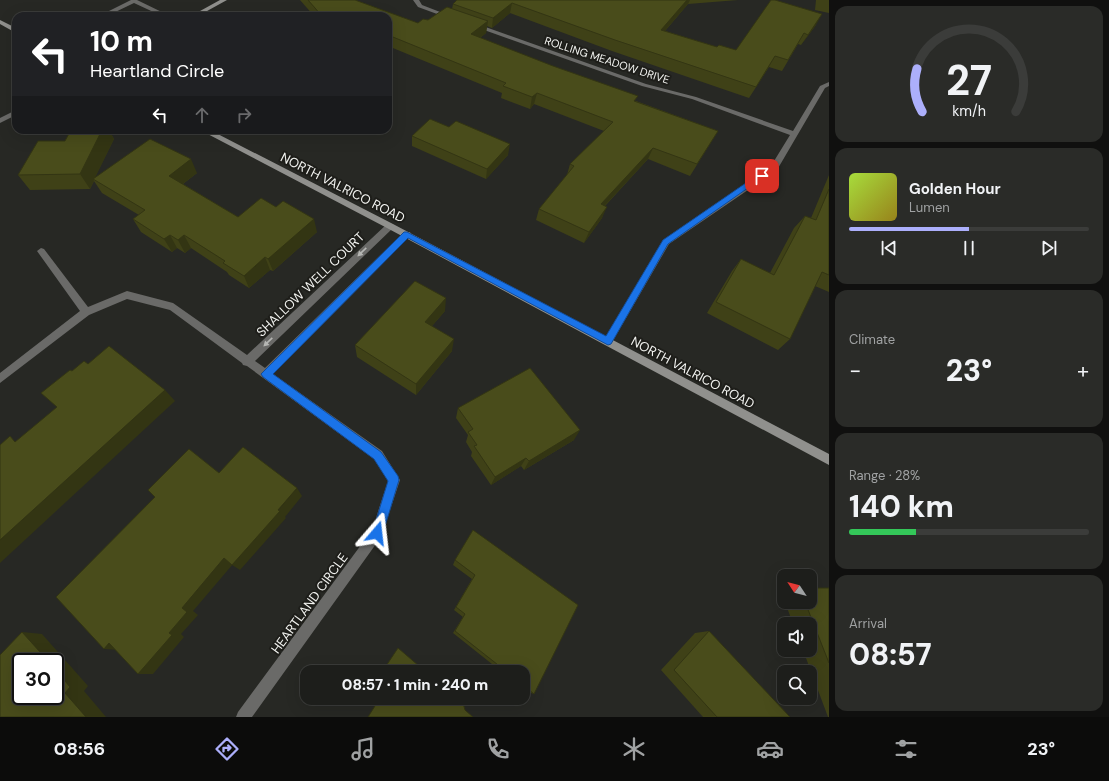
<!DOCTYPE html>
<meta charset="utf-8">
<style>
:root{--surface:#1d1e1b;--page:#2a2b28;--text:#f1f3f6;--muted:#a0a2a3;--line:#3b3c3a;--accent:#acaffb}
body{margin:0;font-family:"DM Sans",sans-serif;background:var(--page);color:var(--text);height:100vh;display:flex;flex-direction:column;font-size:15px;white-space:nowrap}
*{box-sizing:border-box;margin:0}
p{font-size:13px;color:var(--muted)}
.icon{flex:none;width:22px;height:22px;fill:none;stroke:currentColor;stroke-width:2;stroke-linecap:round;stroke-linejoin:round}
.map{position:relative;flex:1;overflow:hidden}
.panel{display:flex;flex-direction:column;gap:6px;padding:6px;background:#10100f;width:280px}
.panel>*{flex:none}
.guide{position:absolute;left:12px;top:12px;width:380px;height:122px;border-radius:12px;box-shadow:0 4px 16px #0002,0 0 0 1px var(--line);background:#202124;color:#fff;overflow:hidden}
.needle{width:26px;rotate:306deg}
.controls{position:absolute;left:777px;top:569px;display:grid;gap:8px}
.controls a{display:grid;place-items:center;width:40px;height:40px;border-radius:8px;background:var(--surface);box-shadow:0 4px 16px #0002,0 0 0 1px var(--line);font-size:20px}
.speed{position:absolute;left:12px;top:653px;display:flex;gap:8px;font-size:20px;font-weight:700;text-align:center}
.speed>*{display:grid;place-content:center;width:52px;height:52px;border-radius:50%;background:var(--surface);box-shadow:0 4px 16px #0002,0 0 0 1px var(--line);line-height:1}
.speed .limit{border:2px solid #111;border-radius:6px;background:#fff;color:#111}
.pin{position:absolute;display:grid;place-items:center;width:34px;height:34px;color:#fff;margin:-17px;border-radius:8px;box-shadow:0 2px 6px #0006}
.me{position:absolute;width:44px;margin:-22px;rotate:17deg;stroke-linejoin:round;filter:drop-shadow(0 0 3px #0008)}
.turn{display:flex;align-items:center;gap:14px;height:84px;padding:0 12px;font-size:18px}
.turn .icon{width:52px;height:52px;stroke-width:2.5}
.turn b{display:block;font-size:28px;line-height:34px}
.lanes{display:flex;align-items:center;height:38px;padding:0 12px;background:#0003;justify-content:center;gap:20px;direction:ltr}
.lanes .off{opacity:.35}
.big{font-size:30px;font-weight:800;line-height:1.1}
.panel .widget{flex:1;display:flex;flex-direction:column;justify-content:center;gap:6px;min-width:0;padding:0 14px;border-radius:12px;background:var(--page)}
.panel .dial{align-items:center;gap:0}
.dial svg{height:104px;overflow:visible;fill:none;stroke:var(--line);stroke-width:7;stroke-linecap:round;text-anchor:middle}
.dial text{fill:var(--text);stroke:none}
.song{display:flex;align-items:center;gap:12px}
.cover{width:48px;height:48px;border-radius:6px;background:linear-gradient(135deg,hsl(80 70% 55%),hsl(50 70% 35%))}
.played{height:4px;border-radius:2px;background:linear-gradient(90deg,var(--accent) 50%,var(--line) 50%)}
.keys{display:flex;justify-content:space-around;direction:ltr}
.heat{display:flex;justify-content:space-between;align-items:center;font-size:22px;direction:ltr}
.charge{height:6px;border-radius:3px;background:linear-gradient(90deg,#34c759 28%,var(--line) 0)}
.trip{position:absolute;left:300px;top:665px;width:230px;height:40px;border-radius:12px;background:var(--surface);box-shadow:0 4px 16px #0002,0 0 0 1px var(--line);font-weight:800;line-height:40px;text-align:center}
.tab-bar{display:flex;height:64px;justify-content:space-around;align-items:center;background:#0c0c0b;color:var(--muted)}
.tab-bar .icon{width:28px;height:28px}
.tab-bar .active{color:var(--accent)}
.tab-bar b{font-size:18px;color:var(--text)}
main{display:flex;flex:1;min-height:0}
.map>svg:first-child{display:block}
</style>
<main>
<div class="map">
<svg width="829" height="717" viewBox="0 0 829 717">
<rect width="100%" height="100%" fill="#272824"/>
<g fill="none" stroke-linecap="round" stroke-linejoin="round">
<path fill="#6a6a68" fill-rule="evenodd" d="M131 0H137L170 16H162L134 3 107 16H99Z"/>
<g fill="#6a6a68" fill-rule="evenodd">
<path d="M413 0H419L422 5 453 17 448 18 418 7Z"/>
<path d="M473 24H477L646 84 696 97 793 131 820 86 829 82V86L825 88 777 170 669 244 611 344 608 345 605 344 603 341 605 338 663 240 771 166 790 135 692 99 642 86 473 26Z"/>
<path d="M16 110V115L0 123V118Z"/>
<path d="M390 223 394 226 393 228 255 361 265 368 404 232H410L411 234 410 236 273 374 382 451 400 480 381 537 252 717H236L238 712 372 530 388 481 374 459 247 366 243 365 242 363 170 310 127 299 89 315 0 383V373L80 311 37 251 41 248 44 249 88 307 127 291 173 303 247 355 387 224Z"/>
</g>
<g fill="#90908d" fill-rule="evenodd">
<path d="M220 0H227L198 16H191Z"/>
<path d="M0 20 16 28V33L0 24Z"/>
<path d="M200 130H210L393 224 829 454V465L387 228Z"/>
</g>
</g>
<g fill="#3f4117">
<path d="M300 0H355L418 23 428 20 452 9 453 4 457 0H738L688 4 665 31 717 47 736 50 816 25 801 45 798 44 782 71 769 67 749 98 612 51 510 13 492 28 487 26 486 33 480 38 636 101 718 131 690 176 648 159 605 206 602 218 584 243 536 220 539 209 567 175 570 164 604 131 534 104 530 109 501 98 502 93 388 46V16H314Z"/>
<path d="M816 0H829V13L815 10Z"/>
<path d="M71 130H109L114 139 95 177 197 173 183 184 238 217 317 232 273 271 270 270 249 288 229 275 227 272 191 248 185 253 177 248 172 252 141 232 133 219 139 215 102 193 94 181 90 189 30 190 18 175 65 141Z"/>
<path d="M412 136 508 155 486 179 412 146Z"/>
<path d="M829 175V292L815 286 790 339 778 350 707 313 732 271 741 259 770 273 794 228 805 216 811 218Z"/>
<path d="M445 311 432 326 452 351 416 395 357 357 355 345Z"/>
<path d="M458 408 574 440 524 470 521 466 491 485 471 456 472 452 466 442 468 435 456 418Z"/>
<path d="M473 530 534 694 528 692 523 688V672H502L453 633 463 617 454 610 472 579 453 565 455 560Z"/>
<path d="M829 588V717H828L803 650H810V624H793L785 602H810Z"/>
<path d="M784 592V600L781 593Z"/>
<path d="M709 631 790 717H703L661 670 695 633Z"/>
</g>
<g fill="#333513">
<path d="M687 0H690L688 4 657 40 661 30Z"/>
<path d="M512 3 510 13 492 28 493 18Z"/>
<path d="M822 14 816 25 801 45 808 35Z"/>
<path d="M488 21 486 33 470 46 471 34Z"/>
<path d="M537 93 534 104 530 109 532 97Z"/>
<path d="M102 130H109L114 139 94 180 93 179 94 181 90 189 80 174Z"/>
<path d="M510 144 508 155 486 179 487 169Z"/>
<path d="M653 148 648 159 596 215 601 204Z"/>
<path d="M191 159 197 173 176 189 169 176Z"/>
<path d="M607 207 602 218 584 243 589 232Z"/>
<path d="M314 219 317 232 273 271 268 259Z"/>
<path d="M170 235 177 248 172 252 164 239Z"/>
<path d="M184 235 191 248 185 253 178 240Z"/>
<path d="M265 257 270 270 249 288 244 276Z"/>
<path d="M446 298 445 311 425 334V322Z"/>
<path d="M454 339 452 351 416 395V384Z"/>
<path d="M165 390 175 401 0 563V540Z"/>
<path d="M580 430 574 440 524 470 529 461Z"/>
<path d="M526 458 521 466 491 485 495 477Z"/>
<path d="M297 488 302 496 285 517 286 518 240 570 232 565Z"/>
<path d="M224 558 233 564 193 611 198 615 181 634 184 637 153 674H138L169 633 182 608Z"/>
<path d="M22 632 42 634 88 686 84 691 106 717H86L65 693 55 669V662H49Z"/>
<path d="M109 643 120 650 104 649Z"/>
</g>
<g fill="#494c1b" stroke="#333513">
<path d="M308 0H355L418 23 423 19 428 20 447 7 488 21 471 34 553 66 638 96 634 101 718 131 697 164 653 148 601 204 607 207 589 232 539 209 574 166 570 164 613 122 537 93 532 97 503 86 506 83 388 35V16H322Z"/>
<path d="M457 0H687L661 30 717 47 719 45 736 50 771 0H775L822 14 808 35 804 33 788 60 775 56 756 87 615 40 512 3 493 18 453 4Z"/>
<path d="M430 119 449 127 456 121 510 144 487 169 412 136Z"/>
<path d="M71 130H102L80 174 18 175 38 141H65Z"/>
<path d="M150 139 191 159 169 176 238 217 261 198 276 207 283 201 314 219 268 259 265 257 244 276 223 263 225 261 184 235 178 240 170 235 164 239 133 219 145 210 93 179Z"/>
<path d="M829 189V275L822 272 790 339 716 302 741 259 774 275 805 216 816 220Z"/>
<path d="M415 281 446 298 425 322 454 339 416 384 355 345Z"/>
<path d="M109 346 165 390 0 540V445L10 436 15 442 57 407 41 393 70 370 72 371 84 361 88 364Z"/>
<path d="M530 368 580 430 529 461 526 458 495 477 474 446 477 445 468 432 473 429 458 408Z"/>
<path d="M243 447 297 488 278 510 280 511 232 565 224 558 182 608 187 612 169 633 172 635 138 674 109 643 104 649 56 597 155 497 148 490 189 449 219 473Z"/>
<path d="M473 530 578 605 534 694 523 685V672H507L455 631 465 614 456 607 475 575 455 560Z"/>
<path d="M810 588H829V663L805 602H810Z"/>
<path d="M709 631 790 717H717L674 670Z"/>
<path d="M22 632 49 662H21V696H55V669L70 687 65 693 86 717H0V655Z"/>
<path d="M398 648 426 672H382Z"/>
<path d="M380 698H457L463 703 465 710 473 717H368Z"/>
</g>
<defs><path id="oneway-solid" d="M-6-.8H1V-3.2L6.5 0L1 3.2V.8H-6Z"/></defs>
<g fill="#b5b6b3">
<use href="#oneway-solid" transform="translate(362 252) rotate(136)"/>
<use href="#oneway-solid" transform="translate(268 342) rotate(136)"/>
</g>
<path fill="#1a73e8" stroke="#114b97" d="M759 174H762L765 176 668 244 611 344 608 345 408 238 273 374 381 452 398 476 399 480 383 533 381 537 377 539 373 537 372 533 388 481 374 459 263 377 261 374 404 232H407L606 336 663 240Z"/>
<g text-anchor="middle" stroke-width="4" stroke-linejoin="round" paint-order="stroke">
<g font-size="11" fill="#f3f4f1" stroke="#1e1e1a">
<text transform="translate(607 60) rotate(18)" y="4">ROLLING MEADOW DRIVE</text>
</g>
<g font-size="13" fill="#f3f4f1" stroke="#1e1e1a">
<text transform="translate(343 187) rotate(27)" y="5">NORTH VALRICO ROAD</text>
<text transform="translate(310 284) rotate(-44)" y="5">SHALLOW WELL COURT</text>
<text transform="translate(693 372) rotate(28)" y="5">NORTH VALRICO ROAD</text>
<text transform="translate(309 603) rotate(-54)" y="5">HEARTLAND CIRCLE</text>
</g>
</g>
</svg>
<div class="controls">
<a><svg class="needle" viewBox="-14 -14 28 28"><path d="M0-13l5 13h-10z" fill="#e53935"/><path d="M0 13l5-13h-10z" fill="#a0a2a3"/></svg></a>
<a><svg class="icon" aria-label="sound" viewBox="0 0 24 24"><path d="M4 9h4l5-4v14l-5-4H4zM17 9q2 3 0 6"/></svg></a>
<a><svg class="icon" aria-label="search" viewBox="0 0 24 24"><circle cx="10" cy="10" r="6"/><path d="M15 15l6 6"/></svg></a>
</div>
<div class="speed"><div class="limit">30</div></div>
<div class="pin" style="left:762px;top:176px;background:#d93025"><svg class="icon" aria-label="arrive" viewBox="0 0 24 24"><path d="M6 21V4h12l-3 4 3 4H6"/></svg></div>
<svg class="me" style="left:377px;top:533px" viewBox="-20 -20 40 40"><path d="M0-17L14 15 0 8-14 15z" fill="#1a73e8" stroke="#fff" stroke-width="4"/></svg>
<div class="trip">08:57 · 1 min · 240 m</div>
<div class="guide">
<div class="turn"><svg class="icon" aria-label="left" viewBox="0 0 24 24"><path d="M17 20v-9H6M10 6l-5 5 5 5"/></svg><div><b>10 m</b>Heartland Circle</div></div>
<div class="lanes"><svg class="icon" aria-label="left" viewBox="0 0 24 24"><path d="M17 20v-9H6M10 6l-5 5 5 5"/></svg><svg class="icon off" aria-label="ahead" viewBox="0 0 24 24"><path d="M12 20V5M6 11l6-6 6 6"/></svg><svg class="icon off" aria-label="right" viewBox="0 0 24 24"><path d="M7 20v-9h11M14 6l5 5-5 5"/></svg></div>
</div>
</div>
<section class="panel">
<div class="widget dial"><svg viewBox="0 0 100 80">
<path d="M14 69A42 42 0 1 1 86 69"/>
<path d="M14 69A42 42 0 0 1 10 36" stroke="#acaffb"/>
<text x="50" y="56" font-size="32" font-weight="700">27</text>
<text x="50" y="72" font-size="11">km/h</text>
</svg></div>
<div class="widget">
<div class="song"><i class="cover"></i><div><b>Golden Hour</b><p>Lumen</p></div></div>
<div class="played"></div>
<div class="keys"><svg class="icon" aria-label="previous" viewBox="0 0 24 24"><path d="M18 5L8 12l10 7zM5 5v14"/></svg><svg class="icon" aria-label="pause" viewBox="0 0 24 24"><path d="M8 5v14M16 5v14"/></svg><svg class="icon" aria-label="next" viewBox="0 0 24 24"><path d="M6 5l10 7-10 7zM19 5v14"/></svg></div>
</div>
<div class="widget"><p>Climate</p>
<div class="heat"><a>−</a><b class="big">23°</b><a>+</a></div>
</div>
<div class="widget"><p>Range · 28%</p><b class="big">140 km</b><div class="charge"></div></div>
<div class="widget"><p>Arrival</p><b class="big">08:57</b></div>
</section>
</main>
<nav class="tab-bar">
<b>08:56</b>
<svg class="icon active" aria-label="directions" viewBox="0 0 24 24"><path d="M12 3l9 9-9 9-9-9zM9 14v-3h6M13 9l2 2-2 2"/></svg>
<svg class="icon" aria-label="music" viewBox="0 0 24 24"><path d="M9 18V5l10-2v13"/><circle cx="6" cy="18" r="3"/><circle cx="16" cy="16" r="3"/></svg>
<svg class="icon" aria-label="phone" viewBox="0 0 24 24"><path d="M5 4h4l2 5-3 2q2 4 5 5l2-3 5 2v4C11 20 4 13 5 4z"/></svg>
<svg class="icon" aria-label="climate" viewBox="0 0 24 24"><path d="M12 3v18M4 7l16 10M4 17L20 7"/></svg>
<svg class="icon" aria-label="car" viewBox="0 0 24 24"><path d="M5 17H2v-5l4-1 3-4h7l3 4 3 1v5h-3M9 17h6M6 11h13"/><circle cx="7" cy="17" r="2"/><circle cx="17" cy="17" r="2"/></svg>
<svg class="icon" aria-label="filters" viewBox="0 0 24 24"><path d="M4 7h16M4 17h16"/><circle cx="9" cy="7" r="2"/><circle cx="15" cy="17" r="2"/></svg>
<b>23°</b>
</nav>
